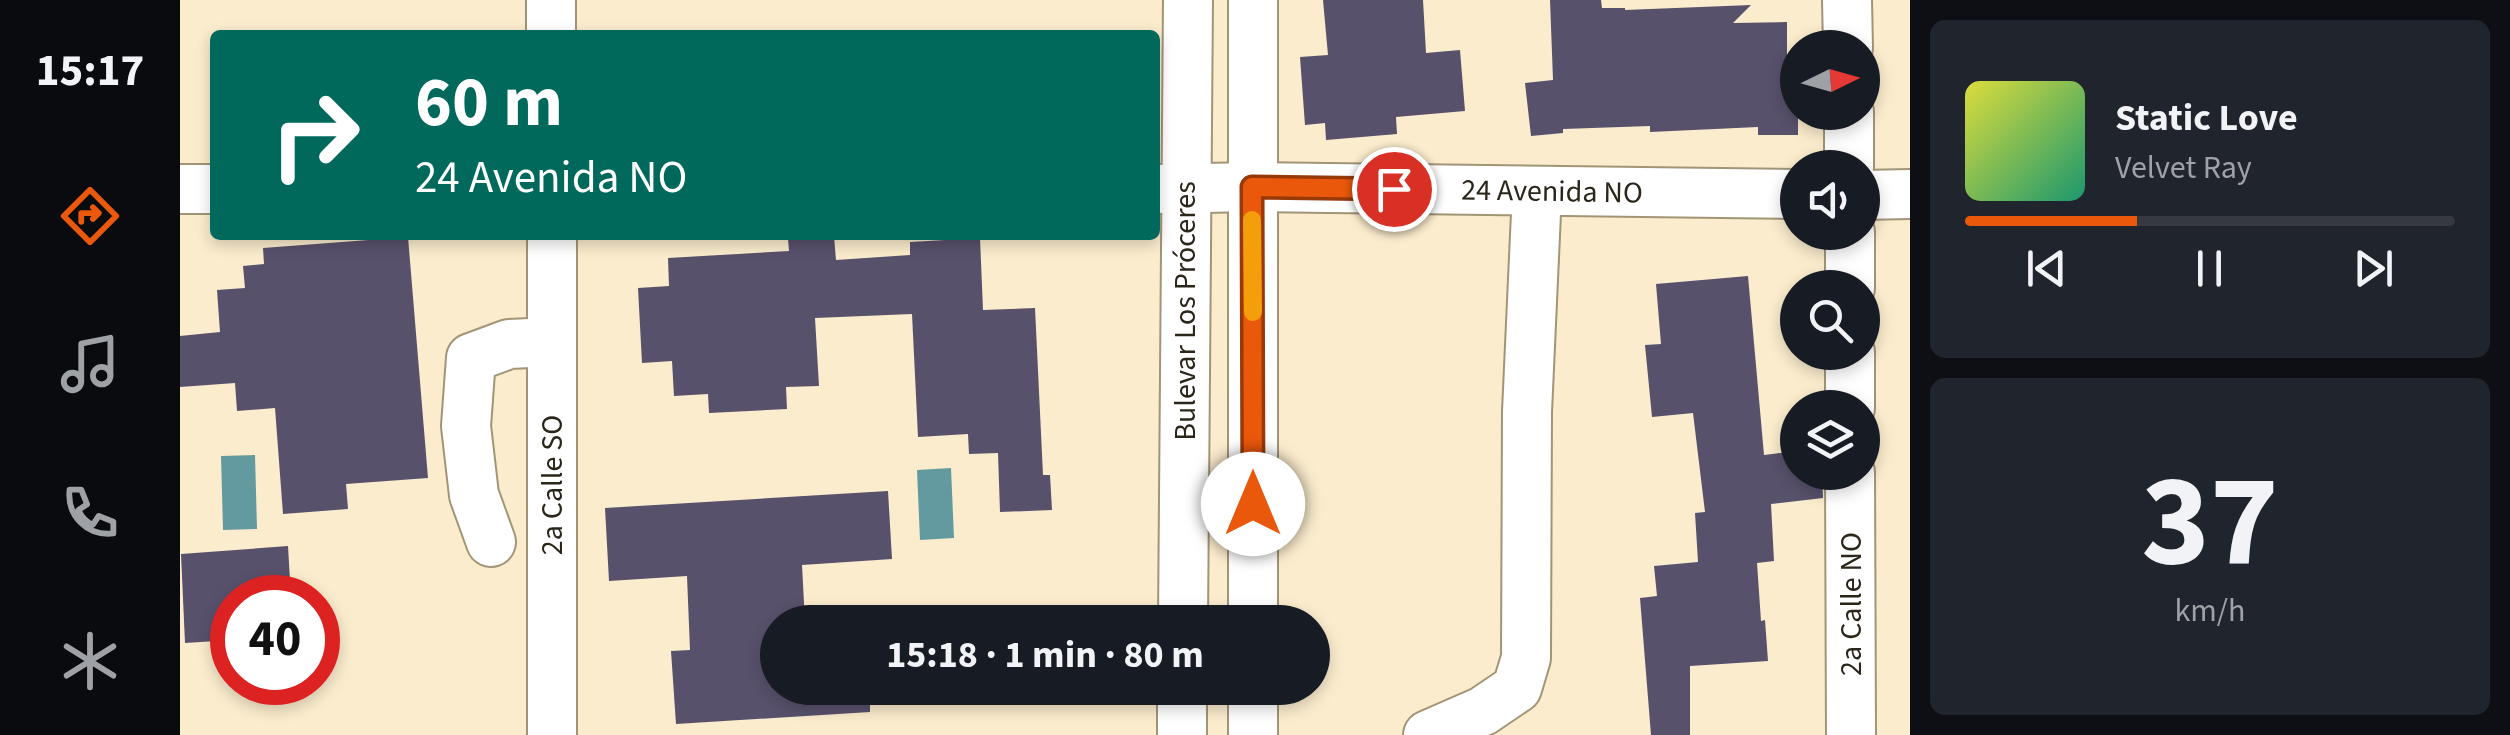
<!DOCTYPE html>
<html lang="es">
<meta charset="utf-8">
<style>
:root{--surface:#171b24;--page:#20242c;--text:#f1f3f6;--muted:#9ea1a6;--line:#363941;--accent:#ea580c}
body{margin:0;font-family:"Source Sans 3",sans-serif;background:var(--page);color:var(--text);height:100vh;display:flex;flex-direction:column;font-size:38px;white-space:nowrap}
*{box-sizing:border-box;margin:0}
p{font-size:32px;color:var(--muted)}
.icon{flex:none;width:55px;height:55px;fill:none;stroke:currentColor;stroke-width:2;stroke-linecap:round;stroke-linejoin:round}
.map{position:relative;flex:1;overflow:hidden}
.side{display:flex;flex-direction:column;gap:20px;padding:20px;background:#0d0f14;width:600px}
.side>*{flex:none}
.hud{position:absolute;left:30px;top:30px;width:950px;height:210px;border-radius:10px;box-shadow:0 5px 15px #0003;background:#00695c;color:#fff;overflow:hidden}
.needle{width:65px;rotate:85deg}
.tools{position:absolute;left:1600px;top:30px;display:grid;gap:20px}
.tools a{display:grid;place-items:center;width:100px;height:100px;border-radius:50%;background:var(--surface);box-shadow:0 5px 15px #0003;font-size:50px}
.speed{position:absolute;left:30px;top:575px;display:flex;gap:20px;font-size:50px;font-weight:700;text-align:center}
.speed>*{display:grid;place-content:center;width:130px;height:130px;border-radius:50%;background:var(--surface);box-shadow:0 5px 15px #0003;line-height:1}
.speed .limit{border:15px solid #d22;background:#fff;color:#111}
.pin{position:absolute;display:grid;place-items:center;width:85px;height:85px;color:#fff;margin:-42px;border:5px solid #fff;border-radius:50%;box-shadow:0 2px 10px #0007}
.me{position:absolute;width:110px;margin:-55px;rotate:0deg;stroke-linejoin:round;filter:drop-shadow(0 0 8px #0008)}
.turn{display:flex;align-items:center;gap:35px;height:210px;padding:0 40px;font-size:45px}
.turn .icon{width:130px;height:130px;stroke-width:2.5}
.turn b{display:block;font-size:70px;line-height:85px}
.side .widget{flex:1;display:flex;flex-direction:column;justify-content:center;gap:15px;min-width:0;padding:0 35px;border-radius:15px;background:var(--page)}
.side .dial{align-items:center;gap:0}
.dial b{font-size:130px;line-height:1}
.song{display:flex;align-items:center;gap:30px}
.cover{width:120px;height:120px;border-radius:15px;background:linear-gradient(135deg,hsl(60 70% 55%),hsl(160 70% 35%))}
.played{height:10px;border-radius:5px;background:linear-gradient(90deg,var(--accent) 35%,var(--line) 35%)}
.keys{display:flex;justify-content:space-around;direction:ltr}
.trip{position:absolute;left:580px;top:605px;width:570px;height:100px;border-radius:50px;background:var(--surface);box-shadow:0 5px 15px #0003;font-weight:700;line-height:100px;text-align:center}
main{display:flex;flex:1;min-height:0}
.tabs{display:flex;flex-direction:column;width:180px;justify-content:space-around;align-items:center;background:#090b0e;color:var(--muted)}
.tabs .icon{width:70px;height:70px}
.tabs .active{color:var(--accent)}
.tabs b{font-size:45px;color:var(--text)}
.map>svg:first-child{display:block}
</style>
<main>
<nav class="tabs">
<b>15:17</b>
<svg class="icon active" aria-label="directions" viewBox="0 0 24 24"><path d="M12 3l9 9-9 9-9-9zM9 14v-3h6M13 9l2 2-2 2"/></svg>
<svg class="icon" aria-label="music" viewBox="0 0 24 24"><path d="M9 18V5l10-2v13"/><circle cx="6" cy="18" r="3"/><circle cx="16" cy="16" r="3"/></svg>
<svg class="icon" aria-label="phone" viewBox="0 0 24 24"><path d="M5 4h4l2 5-3 2q2 4 5 5l2-3 5 2v4C11 20 4 13 5 4z"/></svg>
<svg class="icon" aria-label="climate" viewBox="0 0 24 24"><path d="M12 3v18M4 7l16 10M4 17L20 7"/></svg>
</nav>
<div class="map">
<svg width="1730" height="735" viewBox="0 0 1730 735">
<rect width="100%" height="100%" fill="#fbeccd"/>
<g fill="#639a9f">
<path d="M75 455 77 529 43 530 41 456Z"/>
<path d="M771 468 774 538 740 540 737 470Z"/>
</g>
<g fill="#58516c">
<path d="M1143 0H1243L1246 53 1280 50 1285 111 1216 117 1217 134 1146 140 1145 123 1125 125 1120 57 1148 55Z"/>
<path d="M1370 0H1421L1422 8H1445V10L1571 5 1553 23 1607 22V68H1618V135H1578V127L1470 132V126L1383 129V133L1351 136 1345 83 1373 80Z"/>
<path d="M654 236 656 260 730 255V242L800 238 803 310 855 308 863 475H870L872 510 820 512 818 453 789 454 788 434 738 437 732 314 635 318 639 386 606 387 607 409 529 413 528 394 494 396 492 361 462 363 458 288 489 286 488 258 609 251 608 239Z"/>
<path d="M228 237 248 478 166 484 168 509 103 514 95 408 57 411 55 383 0 387V336L40 332 37 290 65 288 63 266 84 264 83 248Z"/>
<path d="M1568 276 1584 455 1618 451V472H1642L1643 498 1591 504 1594 561 1577 563 1581 621 1585 620 1588 661 1510 666V735H1471L1460 598 1477 596 1474 566 1518 562 1515 513 1525 512 1513 413 1472 417 1465 345 1481 344 1476 284Z"/>
<path d="M708 491 712 559 622 565 625 622H598V688H690V712L496 724 491 651 510 650 507 576 429 581 425 508Z"/>
<path d="M108 546 111 598H52V640L5 643 1 554Z"/>
</g>
<g fill="none" stroke-linecap="round" stroke-linejoin="round">
<g stroke="#a29477" stroke-width="52">
<g id="minor">
<path d="M371 0V35"/>
<path d="M1667 0 1668 48"/>
<path d="M1669 112V168"/>
<path d="M0 189H35"/>
<path d="M975 189 1073 187 1618 194"/>
<path d="M1682 195 1730 194"/>
<path d="M1670 232V288"/>
<path d="M372 235V735"/>
<path d="M1670 352V408"/>
<path d="M1670 472 1671 735"/>
<path d="M311 542 294 495 286 426 291 358 329 344 372 342"/>
<path d="M1003 622 1008 0"/>
<path d="M1073 622V0"/>
<path d="M1073 688V735"/>
<path d="M1002 735V688"/>
<path d="M1248 735 1303 711 1337 688 1346 658 1347 412 1357 191"/>
</g>
</g>
<use href="#minor" stroke="#fff" stroke-width="48"/>
</g>
<g fill="none" stroke-linecap="round" stroke-linejoin="round">
<g stroke="#983908" stroke-width="25">
<path id="route" d="M1073 504 1072 187 1214 189"/>
</g>
<use href="#route" stroke="#ea580c" stroke-width="18"/>
<path stroke="#f59e0b" stroke-width="18" d="M1072 220 1073 312"/>
</g>
<g text-anchor="middle" stroke-width="10" stroke-linejoin="round" paint-order="stroke">
<g font-size="30" fill="#2b251a" stroke="#fff">
<text transform="translate(1372 191) rotate(1)" y="10">24 Avenida NO</text>
<text transform="translate(1005 311) rotate(-90)" y="10">Bulevar Los Próceres</text>
<text transform="translate(372 485) rotate(-90)" y="10">2a Calle SO</text>
<text transform="translate(1671 604) rotate(-90)" y="10">2a Calle NO</text>
</g>
</g>
</svg>
<div class="tools">
<a><svg class="needle" viewBox="-14 -14 28 28"><path d="M0-13l5 13h-10z" fill="#e53935"/><path d="M0 13l5-13h-10z" fill="#9ea1a6"/></svg></a>
<a><svg class="icon" aria-label="sound" viewBox="0 0 24 24"><path d="M4 9h4l5-4v14l-5-4H4zM17 9q2 3 0 6"/></svg></a>
<a><svg class="icon" aria-label="search" viewBox="0 0 24 24"><circle cx="10" cy="10" r="6"/><path d="M15 15l6 6"/></svg></a>
<a><svg class="icon" aria-label="layers" viewBox="0 0 24 24"><path d="M12 4l9 5-9 5-9-5zM3 14l9 5 9-5"/></svg></a>
</div>
<div class="speed"><div class="limit">40</div></div>
<div class="pin" style="left:1214px;top:189px;background:#d93025"><svg class="icon" aria-label="arrive" viewBox="0 0 24 24"><path d="M6 21V4h12l-3 4 3 4H6"/></svg></div>
<svg class="me" style="left:1073px;top:504px" viewBox="-20 -20 40 40"><circle r="19" fill="#fff"/><path d="M0-13L10 11 0 6-10 11z" fill="#ea580c"/></svg>
<div class="trip">15:18 · 1 min · 80 m</div>
<div class="hud">
<div class="turn"><svg class="icon" aria-label="right" viewBox="0 0 24 24"><path d="M7 20v-9h11M14 6l5 5-5 5"/></svg><div><b>60 m</b>24 Avenida NO</div></div>
</div>
</div>
<section class="side">
<div class="widget">
<div class="song"><i class="cover"></i><div><b>Static Love</b><p>Velvet Ray</p></div></div>
<div class="played"></div>
<div class="keys"><svg class="icon" aria-label="previous" viewBox="0 0 24 24"><path d="M18 5L8 12l10 7zM5 5v14"/></svg><svg class="icon" aria-label="pause" viewBox="0 0 24 24"><path d="M8 5v14M16 5v14"/></svg><svg class="icon" aria-label="next" viewBox="0 0 24 24"><path d="M6 5l10 7-10 7zM19 5v14"/></svg></div>
</div>
<div class="widget dial"><b>37</b><p>km/h</p></div>
</section>
</main>
